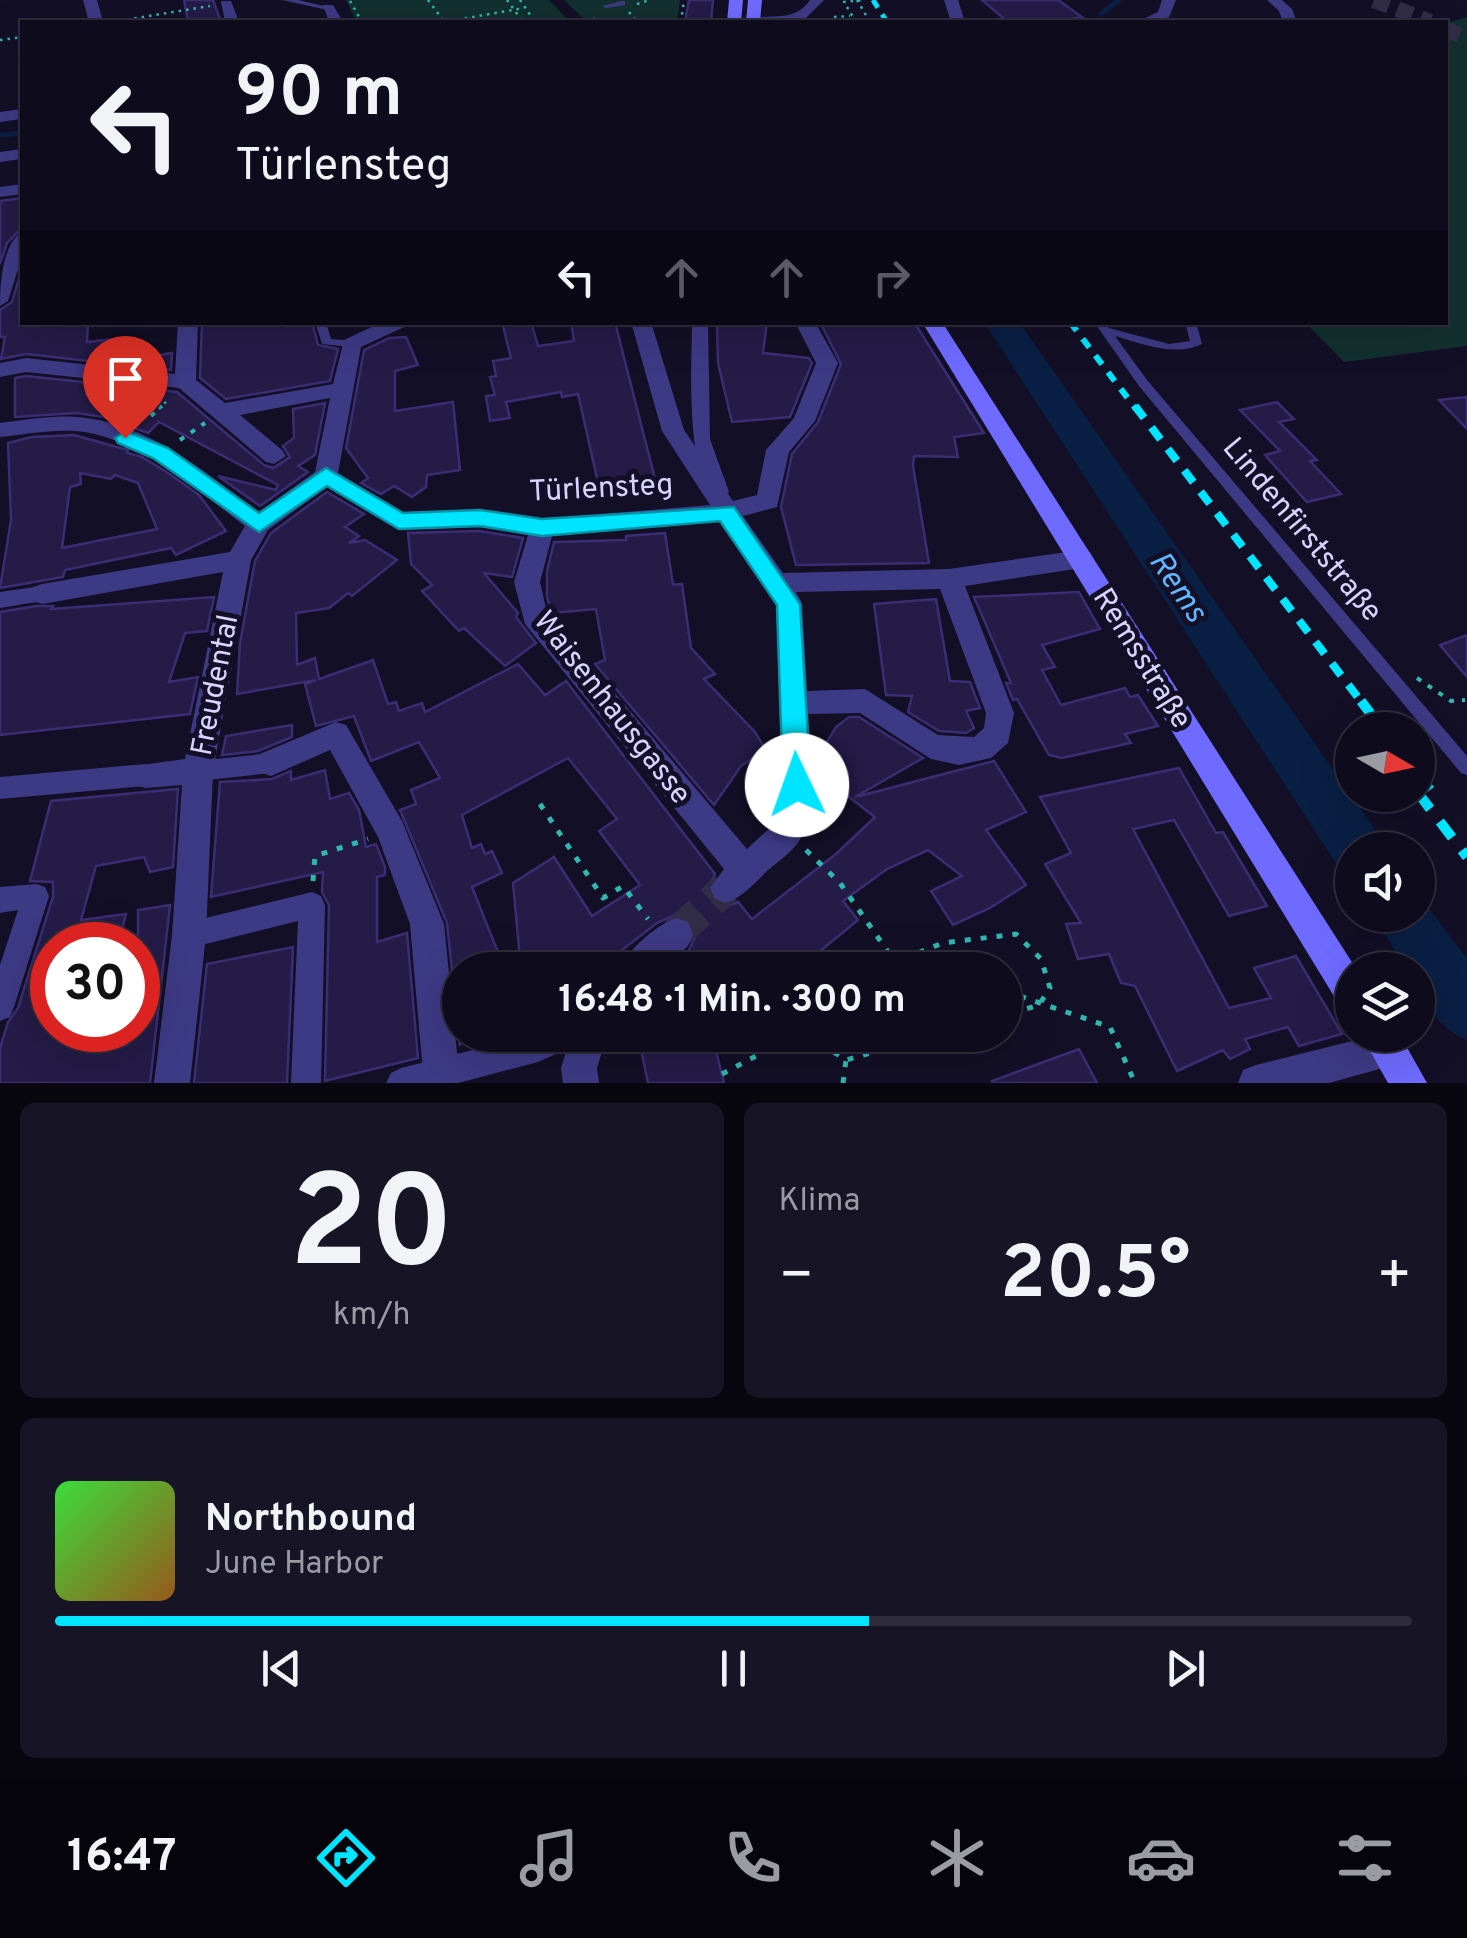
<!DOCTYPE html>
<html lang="de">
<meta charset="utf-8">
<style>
:root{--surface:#0e0b1c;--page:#171425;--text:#f1f3f6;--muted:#9b9ba3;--line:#2e2b3b;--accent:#00e5ff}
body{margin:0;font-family:Overpass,sans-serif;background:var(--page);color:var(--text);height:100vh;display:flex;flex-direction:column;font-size:38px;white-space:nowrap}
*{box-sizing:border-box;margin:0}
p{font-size:32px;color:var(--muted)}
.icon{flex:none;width:55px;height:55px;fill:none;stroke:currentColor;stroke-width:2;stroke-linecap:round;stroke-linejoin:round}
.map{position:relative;height:1083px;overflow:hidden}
.details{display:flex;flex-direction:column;gap:20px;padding:20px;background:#08060f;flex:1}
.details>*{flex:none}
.top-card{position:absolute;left:20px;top:20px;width:1428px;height:305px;border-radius:0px;box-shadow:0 10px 40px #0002,0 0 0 2px var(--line);background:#0e0b1c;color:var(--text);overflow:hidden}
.needle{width:65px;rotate:99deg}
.fabs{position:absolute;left:1335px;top:712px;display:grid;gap:20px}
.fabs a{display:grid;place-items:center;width:100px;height:100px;border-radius:50%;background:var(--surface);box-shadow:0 10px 40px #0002,0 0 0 2px var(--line);font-size:50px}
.speed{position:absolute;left:30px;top:922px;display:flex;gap:20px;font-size:50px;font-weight:700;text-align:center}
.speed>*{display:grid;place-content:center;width:130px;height:130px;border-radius:50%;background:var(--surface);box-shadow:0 10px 40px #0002,0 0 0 2px var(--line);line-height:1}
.speed .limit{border:15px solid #d22;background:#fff;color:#111}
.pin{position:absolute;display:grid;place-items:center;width:85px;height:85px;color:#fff;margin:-102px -42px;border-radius:50% 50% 50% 0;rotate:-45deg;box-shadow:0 0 10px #0007}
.pin .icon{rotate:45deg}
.me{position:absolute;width:110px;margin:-55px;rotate:357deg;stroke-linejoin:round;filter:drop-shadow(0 0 8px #0008)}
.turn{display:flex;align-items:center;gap:35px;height:210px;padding:0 50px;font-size:45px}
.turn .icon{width:130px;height:130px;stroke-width:2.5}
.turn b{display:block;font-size:70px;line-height:85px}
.lanes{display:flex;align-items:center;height:95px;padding:0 50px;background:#0003;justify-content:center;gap:50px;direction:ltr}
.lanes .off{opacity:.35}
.big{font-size:75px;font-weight:700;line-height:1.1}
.details .tile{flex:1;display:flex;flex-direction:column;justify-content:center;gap:15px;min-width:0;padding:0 35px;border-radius:15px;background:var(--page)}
.details .dial{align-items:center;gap:0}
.dial b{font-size:130px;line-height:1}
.song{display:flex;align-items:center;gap:30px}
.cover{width:120px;height:120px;border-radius:15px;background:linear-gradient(135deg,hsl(120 70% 55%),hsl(30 70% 35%))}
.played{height:10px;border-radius:5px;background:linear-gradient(90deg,var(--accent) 60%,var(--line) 60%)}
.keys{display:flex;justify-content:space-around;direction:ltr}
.heat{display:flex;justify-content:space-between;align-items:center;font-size:55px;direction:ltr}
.details .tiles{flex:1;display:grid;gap:20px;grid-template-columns:1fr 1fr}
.tile:last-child{grid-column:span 2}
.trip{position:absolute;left:442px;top:952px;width:580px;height:100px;border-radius:50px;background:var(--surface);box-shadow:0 10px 40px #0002,0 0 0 2px var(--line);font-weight:700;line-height:100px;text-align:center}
.dock{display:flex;height:160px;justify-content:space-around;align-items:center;background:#06040b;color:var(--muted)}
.dock .icon{width:70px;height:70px}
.dock .active{color:var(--accent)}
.dock b{font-size:45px;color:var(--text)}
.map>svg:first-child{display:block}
</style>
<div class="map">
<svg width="1467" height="1083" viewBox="0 0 1467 1083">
<rect width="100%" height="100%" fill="#130f26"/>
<g fill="#12302f">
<path d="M346 0H549L570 22H357Z"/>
<path d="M564 0H680L677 22H587Z"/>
<path d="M1467 17V346L1344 362 1306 323 1445 322V24Z"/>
</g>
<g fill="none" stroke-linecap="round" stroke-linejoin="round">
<g stroke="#0a1f44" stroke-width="5">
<path d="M1101 14 1119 0"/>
<path d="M0 135 22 133"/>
</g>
<g fill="#0a1f44" fill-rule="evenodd">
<path d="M984 322H1019L1377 832 1385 850H1352V873L1339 868Z"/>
<path d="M1418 894 1467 959V1040C1439 1028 1418 1001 1418 970H1406L1374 915H1418Z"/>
</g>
</g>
<g fill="#241b47" stroke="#3b2d73" stroke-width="2.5" fill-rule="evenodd">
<path d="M184 0H213L221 22H188Z"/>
<path d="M689 0H713L711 22H685Z"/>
<path d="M982 0H1058L1082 17 1057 22H1008Z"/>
<path d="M22 198V228L7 243 0 264V201Z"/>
<path d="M22 268V322H88L87 342 115 339 107 363 172 353 171 370 26 354 1 359 5 337H0V310L12 302Z"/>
<path d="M202 322H286L287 326 312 322 318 345 338 349 330 381 226 399 200 378Z"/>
<path d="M502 322H531L538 346 574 341 571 322H615L657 487 601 496 578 394 562 397 561 392 506 402 510 418 490 421 486 396 495 395 490 377 496 376 493 361 511 358Z"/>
<path d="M717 322H767L763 353 809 358 812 363 790 417 732 422 718 363Z"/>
<path d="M820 322H914L984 433 954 437 958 457 914 456 913 466 929 563 796 565 781 507 792 454 818 422 841 364Z"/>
<path d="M406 337 418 365 395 371V411L453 402 460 470 427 475 426 487 412 497 394 486 381 494 361 483 368 478 346 448 364 350 389 338Z"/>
<path d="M26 376 177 392 264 465 273 468 290 457 283 446 294 438 293 409 325 403 315 455 298 466 308 472 260 506 218 476 276 490 278 485 159 422 148 433 104 417 77 413 15 417V378Z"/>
<path d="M1467 397V429L1439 400Z"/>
<path d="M1277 402 1294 419 1279 422 1317 460 1310 461 1341 494 1307 502 1265 455 1280 451 1240 410Z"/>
<path d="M74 435 128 450 127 453 142 457 168 473 199 495 226 531 176 555 171 548 65 570 63 577 0 588 11 520 8 443 32 437ZM80 473 111 479 115 475 138 483 157 529 62 548 70 487 81 484Z"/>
<path d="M327 492 364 514 345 527 359 536 349 543 365 540 397 560 352 596 348 593 329 608 296 613 297 665 315 658 319 679 373 660 388 704 396 702 399 711 422 703 425 712 518 664 545 695 566 681 715 874 707 890 714 903 727 906 738 902 752 919 836 854 875 817 844 793 822 767 825 745 836 727 849 717H859L923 758 855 797 994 761 1026 812 986 830 1026 885 990 908 953 925 931 891 962 876 928 850 887 869 843 901 858 920 797 970H704L689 950 696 935 691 921 677 914 657 923 596 970H521L513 883 554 857 592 916 640 885 599 831 617 819 568 758 462 815 472 848 481 844 485 854 492 851 502 873 472 887 505 970H460V1046L447 923 400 810 416 804 411 790 440 778 419 742 371 761 354 716 316 726 305 684 316 680 237 694 240 643 255 561 271 533Z"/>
<path d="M479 531 523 538 512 577 484 573 518 613 516 617 536 643 505 666 464 628 459 631 422 591 432 585 411 564 408 533Z"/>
<path d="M665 533 673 585 682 584 691 648 715 674 704 679 755 732 766 750 741 766 714 805 595 664 605 660 596 609 552 613 547 597V571L554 542 626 540V536Z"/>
<path d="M1079 592 1100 629 1042 645 1055 667 1042 670 1061 705 1125 688 1130 697 1138 695 1158 726 1125 734 1131 743 1062 758 1049 755 1017 699 1013 700 1006 683H1011L974 597Z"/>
<path d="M214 597 207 631 185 633 169 682 198 677 190 714 0 735V612L36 606H53L51 609Z"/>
<path d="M936 599 950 681 970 682 980 708 966 711 974 728 966 733 939 731 908 712 912 696 886 695 874 604Z"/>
<path d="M1467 635V677L1440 645Z"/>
<path d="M292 725V737L258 751 222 755 226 736Z"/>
<path d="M1179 768 1216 833 1223 832 1267 906 1229 916 1174 820 1133 829 1229 1008 1271 998 1254 968 1296 956 1342 1034 1299 1046 1288 1027 1245 1039 1250 1049 1230 1059 1223 1050 1177 1071 1135 986 1121 983 1109 954 1078 959 1066 924 1081 923 1045 864 1071 853 1040 797Z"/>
<path d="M325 770 330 799 349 793 359 810 366 847 376 844 385 867V875L377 877V942L407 933 418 1058 325 1081 329 905 322 892 323 872 211 897 220 782 272 779 291 771V780Z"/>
<path d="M178 789 173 867 150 872 144 857 96 866 81 920 126 914 118 945H52V1030H98L95 1042 138 1036V910L170 905 150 1083H0V1048L8 1022 18 1008 53 897V882L30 881 51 801Z"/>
<path d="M293 947 287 1083H194L207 964Z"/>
<path d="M638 1035H712L724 1083H648Z"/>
<path d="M1079 1049 1097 1083H992V1081Z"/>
</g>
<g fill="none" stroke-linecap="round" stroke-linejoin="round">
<path stroke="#312d47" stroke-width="32" stroke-dasharray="32 16" stroke-linecap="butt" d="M676 934 726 888"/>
<g stroke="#312d47" stroke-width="16" stroke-dasharray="16 9" stroke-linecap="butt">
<path d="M1374 0 1430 22"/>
<path d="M1445 29 1467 38"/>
</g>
<g stroke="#2fb8b0" stroke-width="2.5" stroke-dasharray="2.5 5" stroke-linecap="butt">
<path d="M428 0 443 20H448"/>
<path d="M507 0 523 22"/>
<path d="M520 0 535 22"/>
<path d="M857 0 870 22"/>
<path d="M350 1 362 22"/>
<path d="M637 4 650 0"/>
<path d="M629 12 637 22"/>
<path d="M834 17 850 16"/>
<path d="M450 21 524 8"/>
<path d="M112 22 210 6"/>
<path d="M586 22 600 17"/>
<path d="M681 22 684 0"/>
<path d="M856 22 844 2 862 0"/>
<path d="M0 40 22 37"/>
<path d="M159 409 168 400"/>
</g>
<g stroke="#2fb8b0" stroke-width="4" stroke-dasharray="5 8" stroke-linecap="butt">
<path d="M151 416 162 406"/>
<path d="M180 440 205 423"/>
<path d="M1417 678 1451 701 1465 700"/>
</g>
<g stroke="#2fb8b0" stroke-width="5" stroke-dasharray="6 10" stroke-linecap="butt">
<path d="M540 804 603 898 623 886 648 919"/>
<path d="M806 850 840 883 893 959"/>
<path d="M313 881 315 856 368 839"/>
<path d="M915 953 956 970"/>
<path d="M874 970 943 943 1016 934 1041 959 1050 988 1039 1005 1005 1015"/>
<path d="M1005 991 1110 1027 1135 1083"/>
<path d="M807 1035 846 1060 934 1035"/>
<path d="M722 1074 796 1035"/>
<path d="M843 1083 846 1060"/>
</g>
<g fill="#3d3a85" fill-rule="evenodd">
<path d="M282 0H298L332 8 328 10Z"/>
<path d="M622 1H625V5L606 8 602 6Z"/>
<path d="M315 322H326L331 339 351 341 357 344 351 347 322 344Z"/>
<path d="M1094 322H1105L1109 328 1169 344 1190 341 1185 322H1196L1202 344C1175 357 1143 344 1115 336L1147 380 1467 756V775L1461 773 1139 386Z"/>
</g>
<g fill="#3d3a85" fill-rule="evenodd">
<path d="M22 232V257L8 301 0 306C0 284 2 244 22 232Z"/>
<path d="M692 322H708L710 439 729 492 719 499C684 485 692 356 692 322Z"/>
<path d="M42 586 49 588 52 594 49 600 0 608V592Z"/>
<path d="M271 753 279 756 283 763 279 770 271 773 198 781 190 778 186 771 190 764 198 761Z"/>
<path d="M145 764 153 768 157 775 153 782 145 786 0 799V777Z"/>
<path d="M36 884 45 887 49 896 14 1007 10 1017 0 1021V965L18 910 0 913V887Z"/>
<path d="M312 892 321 896 325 905 321 1083H291L298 921 189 948 180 944 176 935 180 926 189 922Z"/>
<path d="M533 1035H580L576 1045 538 1062 458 1083H386L391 1073 401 1068Z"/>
</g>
<g fill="#3d3a85" fill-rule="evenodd">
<path d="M83 0H97L103 22H89Z"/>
<path d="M810 0H824L803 21 746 22C768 10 792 26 810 0Z"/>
<path d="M944 0H958L965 22H951Z"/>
<path d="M1162 0H1176L1169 17 1155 22H1137L1158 12Z"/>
<path d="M1267 0H1282L1292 9 1297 22H1283L1279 11Z"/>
<path d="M221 1H231L239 22H225Z"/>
<path d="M323 5H333L343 22H329Z"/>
<path d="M22 109V119L0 122V112Z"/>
<path d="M22 149V159L0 162V152Z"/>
<path d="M22 184V194L0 197V187Z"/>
<path d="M178 322H198L196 380 225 403 333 384 344 340 382 322H415L361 347 338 473 403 512 479 509 542 519 710 505 662 431 631 322H651L684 430 733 501 757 495 766 450 794 418 816 363 796 324 815 322 838 363 815 421 789 452 777 507 743 516 783 573 949 569 1081 550 1090 552 1094 559 1090 566 1081 568 965 586 1014 713 1008 743 991 758 959 765 931 759 860 713 808 714C810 749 819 816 797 844 789 854 778 862 768 870 755 883 743 897 726 903L715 899 710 888 724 869 525 624 514 582 528 535 479 527 399 530 327 487 268 530 251 560 213 771 206 935 190 1083H154L172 935 182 785 145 788 134 784 130 775 134 766 185 759 223 572 42 604 33 601 29 594 33 587 42 584 230 552 245 526C197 490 147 443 85 432 57 428 28 434 0 437V423C25 420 51 415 77 417 148 422 204 472 259 512L315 472 330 398 240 415 282 450 286 456 274 464 266 462 179 388 26 372 0 377V363L26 358 175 374ZM721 521 776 604 782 785 773 825 747 849 547 613 540 582 552 536ZM940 589 986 713 984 728 974 737 938 735 865 689 807 691 802 603 796 592Z"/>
<path d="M336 722 346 725 402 821 444 924 459 1073 455 1083H427L423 1073 410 924 378 837 330 750 271 776 260 772 256 763 260 754Z"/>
<path d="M676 918 688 922 693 934 688 946 661 970H619C628 949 655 926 676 918Z"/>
<path d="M571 1035H607L597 1068 599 1083H563L561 1068Z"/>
<path d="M1376 1035 1401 1037 1406 1050 1401 1063 1329 1083H1238L1243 1070 1256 1065Z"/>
</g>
<g fill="#6f6bff" fill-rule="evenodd">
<path d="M729 0H743L741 22H727Z"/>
<path d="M748 0H762L760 22H746Z"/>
<path d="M922 322H942L1357 970H1352V1011L1340 1006Z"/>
<path d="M1361 1035H1400L1427 1083H1388Z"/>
</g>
<path stroke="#00e5ff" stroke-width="5" stroke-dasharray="9 8" stroke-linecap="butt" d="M873 0 887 22"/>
<path stroke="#00e5ff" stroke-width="6" stroke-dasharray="11 10" stroke-linecap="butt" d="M1070 322 1136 409"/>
<path stroke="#00e5ff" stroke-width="8" stroke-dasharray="15 12" stroke-linecap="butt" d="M1135 406 1363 704"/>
<g stroke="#00e5ff" stroke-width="10" stroke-dasharray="20 16" stroke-linecap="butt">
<path d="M1361 701 1383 730"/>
<path d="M1418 774 1439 802"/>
<path d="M1418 793 1467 857"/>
</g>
</g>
<path fill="#00e5ff" stroke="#0095a6" stroke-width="2.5" d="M125 431 168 448 259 513 326 468 403 513 480 510 542 519 734 507 800 604 811 785 807 793 797 797 788 793 783 785 777 605 720 521 542 536 480 526 399 529 327 486 259 532 153 458 118 443 115 438Z"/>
<g text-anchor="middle" stroke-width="10" stroke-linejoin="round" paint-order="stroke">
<g font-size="30" fill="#d9d4ff" stroke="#130f26">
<text transform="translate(601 487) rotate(-3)" y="10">Türlensteg</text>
<text transform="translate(1303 529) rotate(50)" y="10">Lindenfirststraße</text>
<text transform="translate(1143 658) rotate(58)" y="10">Remsstraße</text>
<text transform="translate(214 685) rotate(-79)" y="10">Freudental</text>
<text transform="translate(613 707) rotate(52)" y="10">Waisenhausgasse</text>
</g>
<g font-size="32" font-style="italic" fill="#62b6ff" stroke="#130f26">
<text transform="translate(1179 586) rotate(56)" y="11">Rems</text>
</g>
</g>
</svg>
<div class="fabs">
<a><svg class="needle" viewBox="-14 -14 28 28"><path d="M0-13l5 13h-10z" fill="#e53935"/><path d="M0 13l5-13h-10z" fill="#9b9ba3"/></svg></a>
<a><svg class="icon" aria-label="sound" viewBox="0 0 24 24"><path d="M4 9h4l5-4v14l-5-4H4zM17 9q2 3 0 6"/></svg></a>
<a><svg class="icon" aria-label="layers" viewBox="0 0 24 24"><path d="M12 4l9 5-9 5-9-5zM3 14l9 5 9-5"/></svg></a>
</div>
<div class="speed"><div class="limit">30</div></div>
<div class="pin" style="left:125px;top:438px;background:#d93025"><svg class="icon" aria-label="arrive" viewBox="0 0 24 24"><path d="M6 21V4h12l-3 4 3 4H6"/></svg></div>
<svg class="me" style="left:797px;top:785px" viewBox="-20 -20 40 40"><circle r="19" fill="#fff"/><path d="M0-13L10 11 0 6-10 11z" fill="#00e5ff"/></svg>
<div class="trip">16:48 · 1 Min. · 300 m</div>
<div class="top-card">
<div class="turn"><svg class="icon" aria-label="left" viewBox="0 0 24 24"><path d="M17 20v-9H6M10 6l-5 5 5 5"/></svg><div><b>90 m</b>Türlensteg</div></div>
<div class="lanes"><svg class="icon" aria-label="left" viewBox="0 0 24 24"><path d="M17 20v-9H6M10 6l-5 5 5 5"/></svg><svg class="icon off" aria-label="ahead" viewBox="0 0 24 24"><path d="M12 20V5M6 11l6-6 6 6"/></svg><svg class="icon off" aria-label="ahead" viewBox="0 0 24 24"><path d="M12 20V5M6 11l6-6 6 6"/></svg><svg class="icon off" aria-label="right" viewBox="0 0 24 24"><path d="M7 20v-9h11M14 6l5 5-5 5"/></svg></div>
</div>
</div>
<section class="details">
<div class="tiles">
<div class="tile dial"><b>20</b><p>km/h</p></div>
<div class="tile"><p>Klima</p>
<div class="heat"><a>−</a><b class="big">20.5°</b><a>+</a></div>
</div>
<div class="tile">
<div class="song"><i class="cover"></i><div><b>Northbound</b><p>June Harbor</p></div></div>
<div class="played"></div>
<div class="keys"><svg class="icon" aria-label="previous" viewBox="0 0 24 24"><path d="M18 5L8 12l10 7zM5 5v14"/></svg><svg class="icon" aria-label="pause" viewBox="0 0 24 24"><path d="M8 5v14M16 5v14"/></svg><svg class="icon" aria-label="next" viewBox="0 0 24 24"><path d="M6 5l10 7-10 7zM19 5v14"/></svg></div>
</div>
</div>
</section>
<nav class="dock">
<b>16:47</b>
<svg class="icon active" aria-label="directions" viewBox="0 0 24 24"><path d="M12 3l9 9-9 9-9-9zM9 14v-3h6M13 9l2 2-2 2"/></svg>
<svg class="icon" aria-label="music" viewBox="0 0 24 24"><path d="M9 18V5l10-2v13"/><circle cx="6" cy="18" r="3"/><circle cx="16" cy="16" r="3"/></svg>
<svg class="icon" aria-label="phone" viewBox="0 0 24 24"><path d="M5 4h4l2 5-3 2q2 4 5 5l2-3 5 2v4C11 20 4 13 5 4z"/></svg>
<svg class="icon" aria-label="climate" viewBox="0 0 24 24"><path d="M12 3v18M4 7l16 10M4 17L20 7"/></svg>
<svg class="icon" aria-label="car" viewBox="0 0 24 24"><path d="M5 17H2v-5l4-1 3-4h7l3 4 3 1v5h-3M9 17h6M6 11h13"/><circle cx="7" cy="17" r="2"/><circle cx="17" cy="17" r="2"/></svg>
<svg class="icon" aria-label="filters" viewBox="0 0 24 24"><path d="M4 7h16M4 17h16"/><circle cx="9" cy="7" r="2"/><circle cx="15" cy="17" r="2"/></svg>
</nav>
